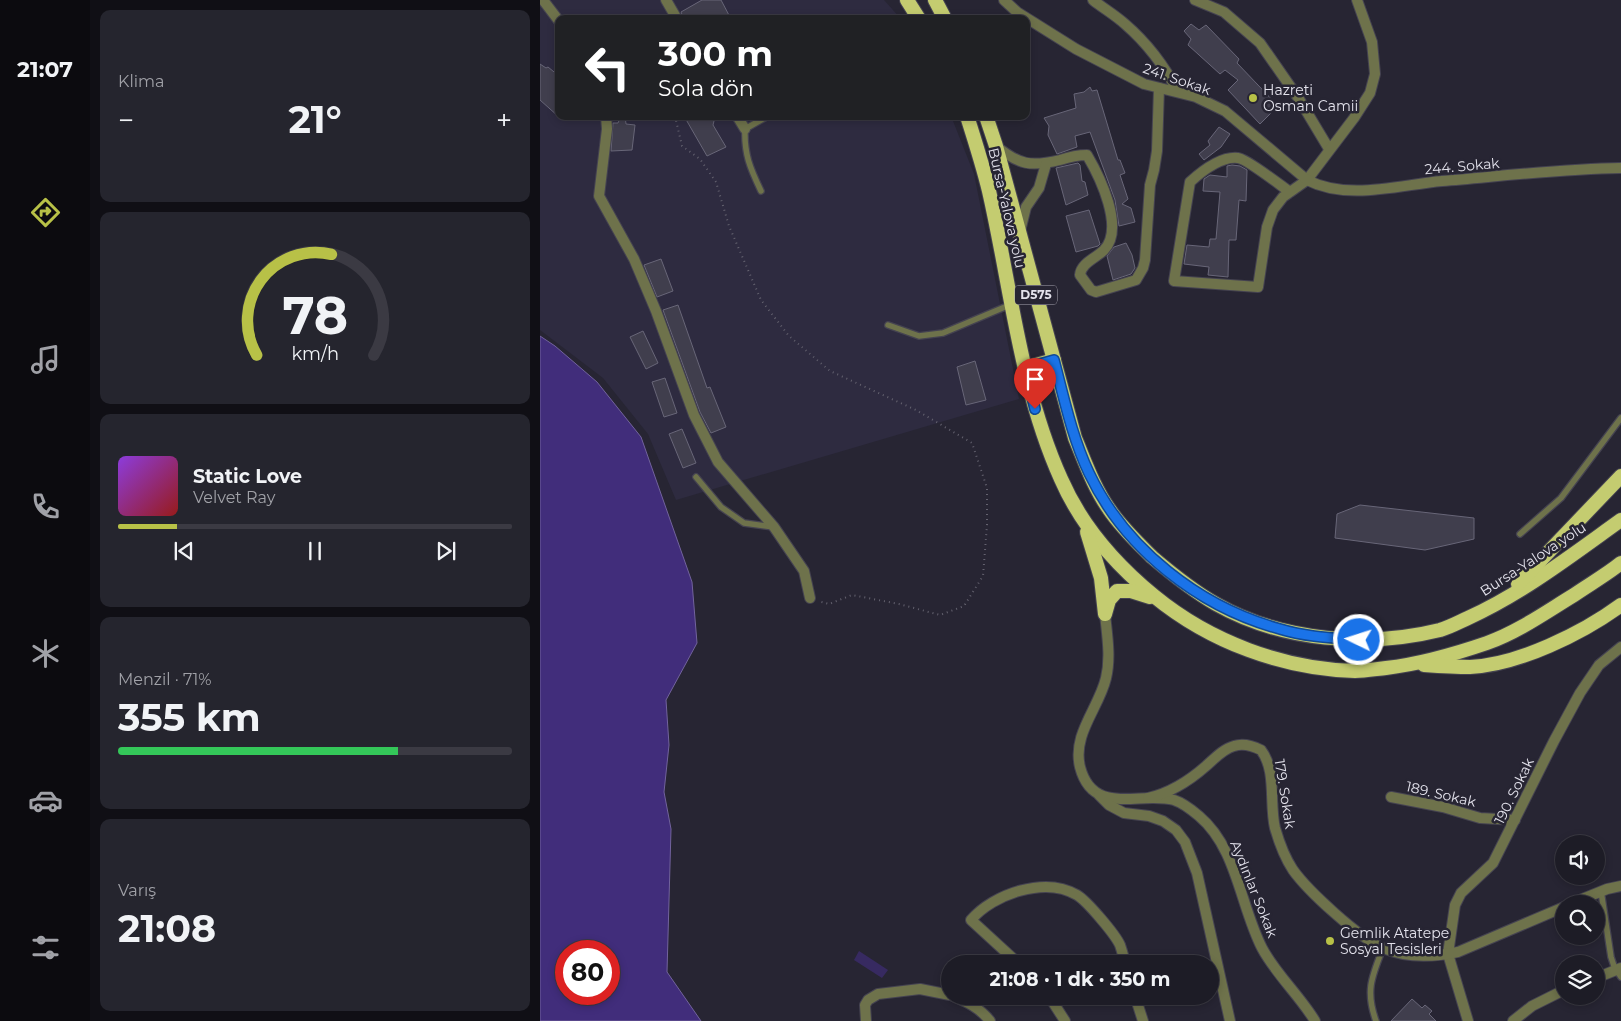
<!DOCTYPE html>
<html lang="tr">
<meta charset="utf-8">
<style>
:root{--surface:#1d1c26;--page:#25252e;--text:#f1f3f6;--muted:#a0a1a7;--line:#3b3a43;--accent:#b8c147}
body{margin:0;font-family:Montserrat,sans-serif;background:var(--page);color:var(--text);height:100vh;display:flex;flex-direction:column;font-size:19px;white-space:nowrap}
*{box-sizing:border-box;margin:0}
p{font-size:16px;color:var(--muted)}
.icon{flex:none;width:28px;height:28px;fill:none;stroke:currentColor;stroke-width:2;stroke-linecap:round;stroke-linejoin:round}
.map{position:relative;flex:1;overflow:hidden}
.side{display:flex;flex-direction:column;gap:10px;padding:10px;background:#100f15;width:450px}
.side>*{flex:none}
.top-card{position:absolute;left:15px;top:15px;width:475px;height:105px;border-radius:10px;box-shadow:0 2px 8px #0003,0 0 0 1px var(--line);background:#202124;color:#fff;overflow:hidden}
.fabs{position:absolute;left:1015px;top:835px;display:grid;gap:10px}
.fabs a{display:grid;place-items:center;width:50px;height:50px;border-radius:50%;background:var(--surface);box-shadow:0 2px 8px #0003,0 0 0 1px var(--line);font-size:25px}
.speed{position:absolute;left:15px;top:940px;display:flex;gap:10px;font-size:25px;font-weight:700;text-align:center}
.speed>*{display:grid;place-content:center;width:65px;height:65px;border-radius:50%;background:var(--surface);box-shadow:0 2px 8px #0003,0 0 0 1px var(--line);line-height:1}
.speed .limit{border:8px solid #d22;background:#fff;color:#111}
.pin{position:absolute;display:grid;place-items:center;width:42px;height:42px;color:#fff;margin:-51px -21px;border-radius:50% 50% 50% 0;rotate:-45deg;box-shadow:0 0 5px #0007}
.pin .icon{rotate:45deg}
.me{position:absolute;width:55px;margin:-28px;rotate:274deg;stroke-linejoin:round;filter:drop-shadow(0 0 4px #0008)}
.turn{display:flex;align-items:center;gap:18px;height:105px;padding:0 20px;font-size:22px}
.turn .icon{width:65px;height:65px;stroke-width:2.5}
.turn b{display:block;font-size:35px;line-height:42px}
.big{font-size:38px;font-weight:700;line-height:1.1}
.side .card{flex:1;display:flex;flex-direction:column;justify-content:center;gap:8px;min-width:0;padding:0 18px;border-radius:10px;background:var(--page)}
.side .dial{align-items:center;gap:0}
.dial svg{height:130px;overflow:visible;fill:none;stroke:var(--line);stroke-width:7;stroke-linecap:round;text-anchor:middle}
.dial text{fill:var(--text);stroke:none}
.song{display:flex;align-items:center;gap:15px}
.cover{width:60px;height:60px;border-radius:8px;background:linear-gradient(135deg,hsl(270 70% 55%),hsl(0 70% 35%))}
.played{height:5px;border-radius:2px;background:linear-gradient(90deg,var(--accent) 15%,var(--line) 15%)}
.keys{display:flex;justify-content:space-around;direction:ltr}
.heat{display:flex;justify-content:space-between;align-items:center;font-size:28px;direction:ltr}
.charge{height:8px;border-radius:4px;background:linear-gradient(90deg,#34c759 71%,var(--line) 0)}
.trip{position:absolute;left:401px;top:955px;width:278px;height:50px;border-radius:25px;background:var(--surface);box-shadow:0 2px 8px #0003,0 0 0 1px var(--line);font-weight:700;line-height:50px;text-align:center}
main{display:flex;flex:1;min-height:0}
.tab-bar{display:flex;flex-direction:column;width:90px;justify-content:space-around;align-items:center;background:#0c0b0f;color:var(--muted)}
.tab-bar .icon{width:35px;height:35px}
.tab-bar .selected{color:var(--accent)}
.tab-bar b{font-size:22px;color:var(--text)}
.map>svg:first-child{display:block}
</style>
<main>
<nav class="tab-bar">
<b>21:07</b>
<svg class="icon selected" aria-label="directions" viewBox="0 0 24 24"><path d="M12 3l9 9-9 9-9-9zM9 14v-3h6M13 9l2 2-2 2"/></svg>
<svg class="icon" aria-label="music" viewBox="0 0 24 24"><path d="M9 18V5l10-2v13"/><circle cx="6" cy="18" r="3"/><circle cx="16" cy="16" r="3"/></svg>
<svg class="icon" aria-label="phone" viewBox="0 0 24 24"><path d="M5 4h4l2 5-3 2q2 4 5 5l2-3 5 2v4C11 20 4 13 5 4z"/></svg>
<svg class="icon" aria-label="climate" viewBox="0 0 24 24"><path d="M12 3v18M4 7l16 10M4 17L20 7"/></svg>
<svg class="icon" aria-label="car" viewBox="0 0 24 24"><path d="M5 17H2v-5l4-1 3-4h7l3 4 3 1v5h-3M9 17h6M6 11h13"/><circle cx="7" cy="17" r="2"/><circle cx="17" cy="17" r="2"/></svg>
<svg class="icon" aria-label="filters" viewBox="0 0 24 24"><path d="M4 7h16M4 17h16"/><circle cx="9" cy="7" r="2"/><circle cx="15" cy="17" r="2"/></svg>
</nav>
<section class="side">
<div class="card"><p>Klima</p>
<div class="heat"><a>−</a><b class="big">21°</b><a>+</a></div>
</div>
<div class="card dial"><svg viewBox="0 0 100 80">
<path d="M14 69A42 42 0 1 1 86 69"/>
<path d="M14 69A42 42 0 0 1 60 7" stroke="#b8c147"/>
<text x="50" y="56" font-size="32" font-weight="700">78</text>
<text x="50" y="72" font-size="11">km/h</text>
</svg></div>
<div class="card">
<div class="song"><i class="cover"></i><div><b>Static Love</b><p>Velvet Ray</p></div></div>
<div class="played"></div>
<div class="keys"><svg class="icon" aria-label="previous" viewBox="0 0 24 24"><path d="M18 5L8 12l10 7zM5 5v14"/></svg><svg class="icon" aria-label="pause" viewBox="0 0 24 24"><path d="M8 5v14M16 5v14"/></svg><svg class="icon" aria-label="next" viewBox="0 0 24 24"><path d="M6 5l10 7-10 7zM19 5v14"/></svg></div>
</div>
<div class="card"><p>Menzil · 71%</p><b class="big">355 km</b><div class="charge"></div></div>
<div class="card"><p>Varış</p><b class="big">21:08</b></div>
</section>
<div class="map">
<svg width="1081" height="1021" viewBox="0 0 1081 1021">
<rect width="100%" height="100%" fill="#272533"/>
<path fill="#2e2b40" d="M0 0H344L361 19H19V116H411L434 174 479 399 136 500 108 434 63 378 0 330Z"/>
<path fill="#372a61" d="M319 951 348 970 342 978 314 960Z"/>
<path fill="#412d7b" stroke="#72639d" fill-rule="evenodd" d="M0 336 15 346 57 382 101 437 152 582 157 643 126 700 129 745 124 792 131 829 127 972 161 1021H0ZM26 951H69V994H26Z"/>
<g fill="#403e4d" stroke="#686678">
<path d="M162 0H181L191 19H144L141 12Z"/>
<path d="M651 24 659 30 666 25 699 59 697 63 738 106 720 124 688 90 698 80 685 70 680 74 648 45 651 39 644 31Z"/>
<path d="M0 64 6 68 8 67 19 76V117L0 100Z"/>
<path d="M550 87 552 91 557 90 578 160H580L585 173 580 175 588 199 582 204 591 208 595 222 579 226 575 200 550 132 535 136 537 147 517 154 508 135 509 126 504 118 536 108 534 94 544 92Z"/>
<path d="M81 116H85L86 124 95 125 92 150 71 151 73 123H78Z"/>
<path d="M144 116H172L174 121 173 125 186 147 167 156Z"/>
<path d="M679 127 690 134 681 147 664 160 659 154 670 145 668 141Z"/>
<path d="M538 163 540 165 542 181 545 182 548 195 526 205 516 168Z"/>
<path d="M692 165 700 166 707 170 706 201 699 200 696 240H689L688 277 668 275 669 267 644 264 647 245 669 247 670 239H676L680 192 663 191 664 179 670 175 687 177V166Z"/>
<path d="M549 210 560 244 558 246 536 252 526 216Z"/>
<path d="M586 243 592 255 595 268 591 274 573 280 567 256 574 247Z"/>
<path d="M121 259 133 291 117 297 104 265Z"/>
<path d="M138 305 167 388 170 387 186 427 171 433 160 412 123 310Z"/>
<path d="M103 331 118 363 106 369 90 337Z"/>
<path d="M435 361 446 400 426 405 417 367Z"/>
<path d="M125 378 137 413 124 417 112 382Z"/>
<path d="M142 429 156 463 143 468 129 434Z"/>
<path d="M820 505 934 518V539L885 550 795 538 797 514Z"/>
<path d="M872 999 882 1008 885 1005 892 1011 889 1014 896 1021H851Z"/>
</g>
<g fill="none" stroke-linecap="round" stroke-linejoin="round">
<g stroke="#454351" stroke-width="8">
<g id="service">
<path d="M221 191C210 168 204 154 205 129L228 116"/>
<path d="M348 325 379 336 403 333 472 304"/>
<path d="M156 477 181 507 204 523 234 527"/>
<path d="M980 534 1021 498 1081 418"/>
<path d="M1061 891 1071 957 1074 966 1081 977"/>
<path d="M836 1021C825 991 832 976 843 948"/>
</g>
</g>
<g stroke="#454351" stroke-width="12">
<g id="minor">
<path d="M3 0 19 21"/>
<path d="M126 0 137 19"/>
<path d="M553 0C563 8 575 15 585 24 607 43 625 67 638 92"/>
<path d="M655 0 684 12 720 43 759 99 789 149"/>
<path d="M66 116 67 129 59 196 94 259 116 311 154 415 178 462 234 527 264 571 270 598"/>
<path d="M197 116 205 129"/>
<path d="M456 146C479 165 491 167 520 160 529 157 537 155 547 155 560 177 585 228 564 250 556 258 541 263 540 275L551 290 556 292 596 280 603 268 605 260 610 185 614 170 617 151 619 88"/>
<path d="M750 192C740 185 707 159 698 158 681 156 661 172 650 182L634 281 718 287 727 227 733 210 743 197 767 180 814 118 830 93 835 74 832 42 817 0"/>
<path d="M480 231 486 207 499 188 506 164"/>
<path d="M851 797 903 807 940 818 975 820"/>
<path d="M479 964 431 920C453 894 505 876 537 895 547 901 575 934 580 945 582 951 584 958 585 964"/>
<path d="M1056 978 1081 968"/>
<path d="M413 996C427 1002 440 1008 450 1021"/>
<path d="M509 996 525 1021"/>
<path d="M595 996 603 1021"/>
<path d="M326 1021 325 1005 328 1000 338 994 380 989 410 995"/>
<path d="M928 1021 908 954 915 905 921 893 953 863 1014 741 1040 693 1059 665 1081 647"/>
<path d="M973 1021 992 1006 1024 990"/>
</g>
</g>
<g stroke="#454351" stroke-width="12">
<g id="tertiary">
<path d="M464 0 477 12 536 49 604 84 656 97 685 111 767 180C808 201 859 185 902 181 962 176 1021 169 1081 168"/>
<path d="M565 614C567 635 571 657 566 678 559 708 532 734 540 767 553 817 600 791 634 800 643 803 652 810 659 816 697 848 700 905 722 948 735 973 760 996 775 1021"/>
<path d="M559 795 569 805 584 813 609 816 623 821 636 830 645 842 657 873 690 1021"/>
<path d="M608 798C630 793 649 781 666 766 674 759 683 749 694 746 703 743 713 746 721 750 737 771 729 803 735 828 739 842 745 858 753 870 768 891 819 938 843 948 866 958 894 957 918 952L1024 907"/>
<path d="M1030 904 1067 889 1081 886"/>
</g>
</g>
<g stroke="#454351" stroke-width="16">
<g id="trunk">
<path d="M367 0 379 19"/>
<path d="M395 0 405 19"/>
<path d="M427 116C435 141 443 166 449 191 471 287 480 388 521 479 541 525 575 564 614 596 670 642 743 669 815 671 825 671 836 669 846 668 880 664 915 654 947 643 978 632 1006 612 1034 595 1050 584 1066 575 1081 563"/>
<path d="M446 116 456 146 535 438C545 462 554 488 569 509 581 527 597 542 612 557 632 574 653 591 676 604 741 641 828 648 900 630 910 627 919 622 928 618 983 593 1032 555 1081 520"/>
<path d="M485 368 514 360"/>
<path d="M547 532 561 578 565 614 569 600 577 591H591L610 597"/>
<path d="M978 584 1081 476"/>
<path d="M884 665C899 666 915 667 930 667 978 665 1043 633 1081 605"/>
</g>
</g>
<path stroke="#64626f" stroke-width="2" stroke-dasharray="1 4" stroke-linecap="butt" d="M135 116 142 146 160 159 176 182 189 226 221 300 249 336 290 371 376 410 432 443 447 488V525L443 576 424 606 400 615 359 604 312 595 289 604 278 601"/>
<use href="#service" stroke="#6e724b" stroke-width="5.5"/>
<use href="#minor" stroke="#6e724b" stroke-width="10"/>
<use href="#tertiary" stroke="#6e724b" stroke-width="10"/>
<use href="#trunk" stroke="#c4cc70" stroke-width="14"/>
</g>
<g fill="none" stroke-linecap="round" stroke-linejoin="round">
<g stroke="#114b97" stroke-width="12">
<path id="route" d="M495 409 485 368 514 360C524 398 532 437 549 473 585 549 659 607 740 629 766 637 793 638 819 640"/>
</g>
<use href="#route" stroke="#1a73e8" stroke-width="9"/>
</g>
<g fill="#b8c147" stroke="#272533" stroke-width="2">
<circle cx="713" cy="98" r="5"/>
<circle cx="790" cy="941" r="5"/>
</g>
<g text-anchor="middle" stroke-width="5" stroke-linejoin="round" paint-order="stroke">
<rect fill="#272533" stroke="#aba9b4" stroke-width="1" x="475" y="285.5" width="42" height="19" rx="4"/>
<g font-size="12" font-weight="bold" fill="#e3e2ec">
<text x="496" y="299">D575</text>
</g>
<g font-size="14" fill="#e3e2ec" stroke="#272533">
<text transform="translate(637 79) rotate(19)" y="5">241. Sokak</text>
<text transform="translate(922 166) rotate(-5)" y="5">244. Sokak</text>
<text transform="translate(467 208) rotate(77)" y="5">Bursa-Yalova yolu</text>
<text transform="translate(993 559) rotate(-33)" y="5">Bursa-Yalova yolu</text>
<text transform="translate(974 791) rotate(-64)" y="5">190. Sokak</text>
<text transform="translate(745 794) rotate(81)" y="5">179. Sokak</text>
<text transform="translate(901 794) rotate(13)" y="5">189. Sokak</text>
<text transform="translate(714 889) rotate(68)" y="5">Aydınlar Sokak</text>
</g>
<g font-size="14" fill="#e3e2ec" stroke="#272533" text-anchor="start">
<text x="723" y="95">Hazreti<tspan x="723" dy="16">Osman Camii</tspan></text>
<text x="800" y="938">Gemlik Atatepe<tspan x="800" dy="16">Sosyal Tesisleri</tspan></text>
</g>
</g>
</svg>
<div class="fabs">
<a><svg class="icon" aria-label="sound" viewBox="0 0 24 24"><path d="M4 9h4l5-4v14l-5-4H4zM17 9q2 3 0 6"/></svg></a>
<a><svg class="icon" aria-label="search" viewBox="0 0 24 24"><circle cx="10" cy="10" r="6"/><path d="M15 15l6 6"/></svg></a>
<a><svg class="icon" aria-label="layers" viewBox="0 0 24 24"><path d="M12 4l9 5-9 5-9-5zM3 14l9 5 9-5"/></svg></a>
</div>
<div class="speed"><div class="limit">80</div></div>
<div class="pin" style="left:495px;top:409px;background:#d93025"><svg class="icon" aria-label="arrive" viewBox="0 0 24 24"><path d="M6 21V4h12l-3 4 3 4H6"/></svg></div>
<svg class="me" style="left:819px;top:640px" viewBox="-20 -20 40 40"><circle r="17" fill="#1a73e8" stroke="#fff" stroke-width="3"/><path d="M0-11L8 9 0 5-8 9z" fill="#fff"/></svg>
<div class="trip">21:08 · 1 dk · 350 m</div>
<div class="top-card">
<div class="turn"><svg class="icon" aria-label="left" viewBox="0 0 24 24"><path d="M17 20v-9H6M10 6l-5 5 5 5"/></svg><div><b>300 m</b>Sola dön</div></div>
</div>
</div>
</main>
